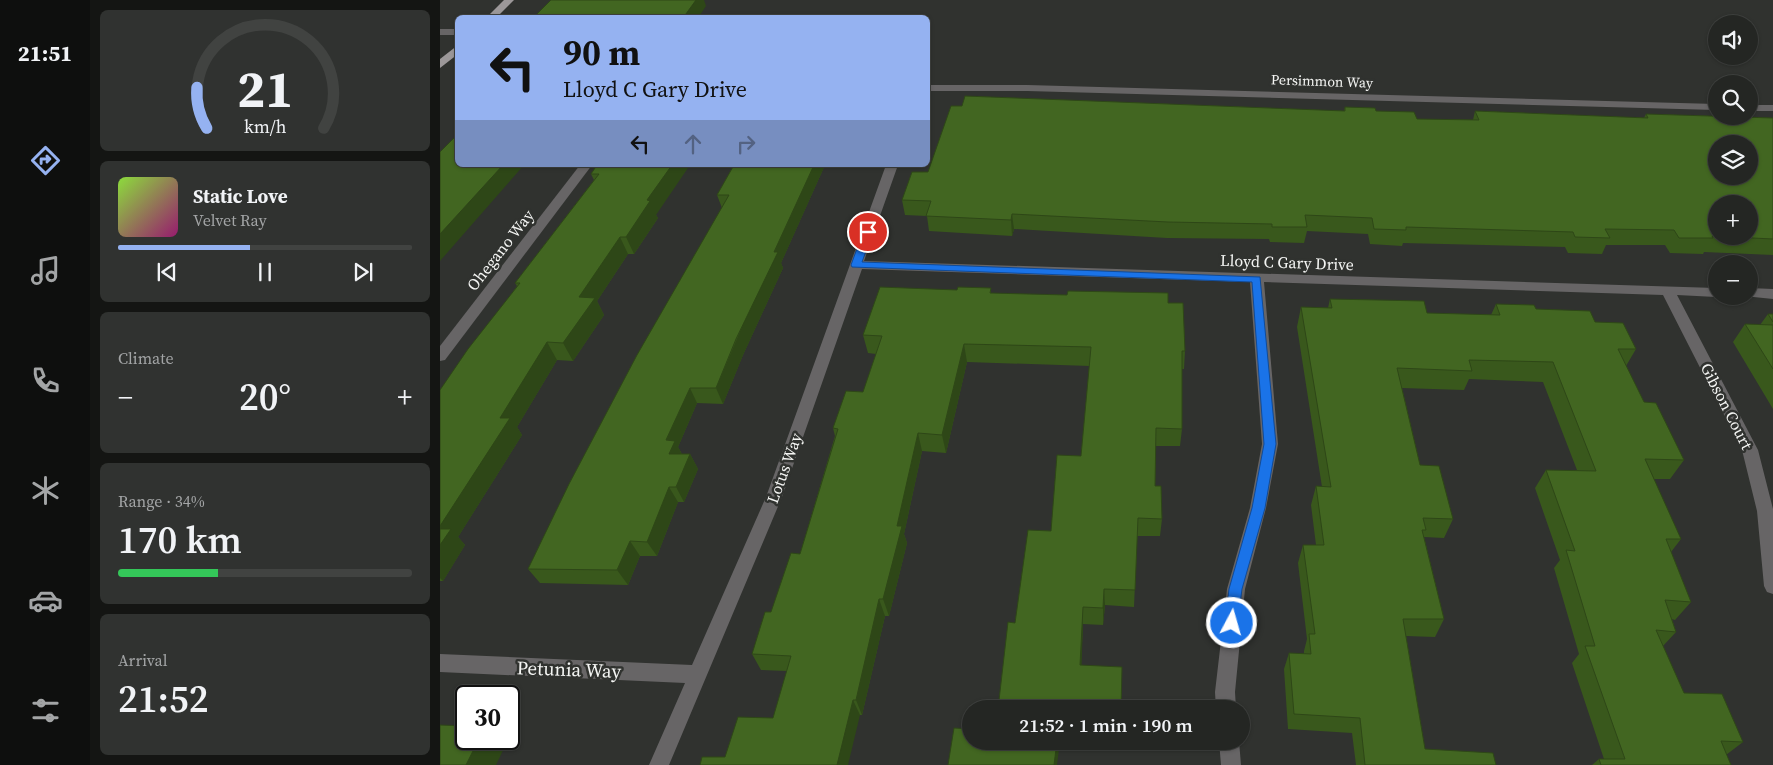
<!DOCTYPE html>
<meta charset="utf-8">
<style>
:root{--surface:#242623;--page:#303230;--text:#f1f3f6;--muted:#a3a5a6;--line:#414341;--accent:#95b2f1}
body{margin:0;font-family:"Source Serif 4",serif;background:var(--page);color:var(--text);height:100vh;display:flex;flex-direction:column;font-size:19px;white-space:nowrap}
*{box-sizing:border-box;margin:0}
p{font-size:16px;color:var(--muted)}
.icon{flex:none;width:28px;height:28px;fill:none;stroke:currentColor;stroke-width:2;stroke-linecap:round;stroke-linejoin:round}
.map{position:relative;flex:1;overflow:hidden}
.sheet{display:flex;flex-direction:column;gap:10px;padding:10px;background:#141513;width:350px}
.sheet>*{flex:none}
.top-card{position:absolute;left:15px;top:15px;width:475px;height:152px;border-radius:8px;box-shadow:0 1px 4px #0004,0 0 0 1px var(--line);background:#95b2f1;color:#111;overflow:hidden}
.tools{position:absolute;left:1268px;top:15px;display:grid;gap:10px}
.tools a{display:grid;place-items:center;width:50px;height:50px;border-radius:50%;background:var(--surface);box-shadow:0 1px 4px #0004,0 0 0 1px var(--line);font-size:25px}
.speed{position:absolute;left:15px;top:685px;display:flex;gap:10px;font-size:25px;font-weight:700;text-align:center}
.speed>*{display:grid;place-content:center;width:65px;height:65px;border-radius:50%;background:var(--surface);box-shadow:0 1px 4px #0004,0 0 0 1px var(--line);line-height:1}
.speed .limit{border:2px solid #111;border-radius:8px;background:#fff;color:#111}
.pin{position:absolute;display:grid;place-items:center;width:42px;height:42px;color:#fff;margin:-21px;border:2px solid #fff;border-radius:50%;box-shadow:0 1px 5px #0007}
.me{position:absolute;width:55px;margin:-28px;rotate:6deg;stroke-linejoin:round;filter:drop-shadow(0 0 4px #0008)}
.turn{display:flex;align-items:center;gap:18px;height:105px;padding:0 25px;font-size:22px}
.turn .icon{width:65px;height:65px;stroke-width:2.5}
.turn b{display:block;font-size:35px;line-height:42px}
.lanes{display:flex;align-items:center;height:48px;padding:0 25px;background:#0003;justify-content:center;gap:25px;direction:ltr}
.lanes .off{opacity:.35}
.big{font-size:38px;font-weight:600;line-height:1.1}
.sheet .tile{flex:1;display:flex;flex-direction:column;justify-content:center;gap:8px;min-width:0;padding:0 18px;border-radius:8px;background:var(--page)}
.sheet .dial{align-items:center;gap:0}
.dial svg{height:130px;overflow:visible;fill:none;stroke:var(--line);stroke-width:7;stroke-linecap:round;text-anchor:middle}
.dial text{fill:var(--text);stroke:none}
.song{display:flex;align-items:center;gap:15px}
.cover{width:60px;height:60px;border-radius:8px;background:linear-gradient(135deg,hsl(90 70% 55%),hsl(320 70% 35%))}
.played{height:5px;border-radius:2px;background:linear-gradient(90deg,var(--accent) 45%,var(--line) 45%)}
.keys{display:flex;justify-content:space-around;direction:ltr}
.heat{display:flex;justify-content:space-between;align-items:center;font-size:28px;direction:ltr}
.charge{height:8px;border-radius:4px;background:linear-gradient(90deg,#34c759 34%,var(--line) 0)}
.trip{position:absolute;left:522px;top:700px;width:288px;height:50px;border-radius:25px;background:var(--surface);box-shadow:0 1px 4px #0004,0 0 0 1px var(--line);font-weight:600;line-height:50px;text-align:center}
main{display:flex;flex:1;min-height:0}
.dock{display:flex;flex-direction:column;width:90px;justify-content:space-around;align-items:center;background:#0e0f0e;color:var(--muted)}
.dock .icon{width:35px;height:35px}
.dock .active{color:var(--accent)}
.dock b{font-size:22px;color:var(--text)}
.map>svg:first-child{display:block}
</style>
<main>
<nav class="dock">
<b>21:51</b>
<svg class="icon active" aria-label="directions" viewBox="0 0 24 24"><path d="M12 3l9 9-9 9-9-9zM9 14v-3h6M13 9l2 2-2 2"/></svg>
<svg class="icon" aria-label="music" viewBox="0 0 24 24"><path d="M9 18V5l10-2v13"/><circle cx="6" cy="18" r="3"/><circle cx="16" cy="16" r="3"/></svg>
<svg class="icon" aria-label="phone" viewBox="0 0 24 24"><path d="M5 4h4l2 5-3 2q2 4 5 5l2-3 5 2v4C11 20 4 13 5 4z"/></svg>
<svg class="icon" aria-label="climate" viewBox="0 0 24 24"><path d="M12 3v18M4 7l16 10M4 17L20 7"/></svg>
<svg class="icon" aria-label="car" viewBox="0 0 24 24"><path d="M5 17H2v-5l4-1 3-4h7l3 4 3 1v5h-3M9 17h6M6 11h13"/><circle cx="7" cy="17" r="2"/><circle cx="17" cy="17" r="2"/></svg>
<svg class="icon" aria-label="filters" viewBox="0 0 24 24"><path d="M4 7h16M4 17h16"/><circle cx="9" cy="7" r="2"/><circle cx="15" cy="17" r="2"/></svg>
</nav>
<section class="sheet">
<div class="tile dial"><svg viewBox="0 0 100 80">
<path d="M14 69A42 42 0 1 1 86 69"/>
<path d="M14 69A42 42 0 0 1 8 44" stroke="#95b2f1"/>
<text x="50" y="56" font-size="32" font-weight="700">21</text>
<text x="50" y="72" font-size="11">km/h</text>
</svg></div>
<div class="tile">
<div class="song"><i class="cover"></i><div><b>Static Love</b><p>Velvet Ray</p></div></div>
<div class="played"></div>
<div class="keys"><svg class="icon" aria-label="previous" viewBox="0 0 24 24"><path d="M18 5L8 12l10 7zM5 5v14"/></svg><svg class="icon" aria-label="pause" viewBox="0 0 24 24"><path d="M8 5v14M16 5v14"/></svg><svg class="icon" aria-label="next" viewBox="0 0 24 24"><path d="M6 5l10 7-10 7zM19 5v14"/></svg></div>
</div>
<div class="tile"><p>Climate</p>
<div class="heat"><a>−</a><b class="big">20°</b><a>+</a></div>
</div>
<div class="tile"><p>Range · 34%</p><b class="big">170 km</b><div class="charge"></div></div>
<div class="tile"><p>Arrival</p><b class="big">21:52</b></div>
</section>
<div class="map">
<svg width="1333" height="765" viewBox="0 0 1333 765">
<rect width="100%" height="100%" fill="#30322f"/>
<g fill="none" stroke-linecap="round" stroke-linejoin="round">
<g fill="#676566" fill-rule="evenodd">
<rect x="0" y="29" width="18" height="6"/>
<path d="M488 85H587L1276 104V110L587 91H488Z"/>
<rect x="1309" y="105" width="24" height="6"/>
<path d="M140 165H152L5 360 0 361V346Z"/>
<path d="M446 165H458L424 261 1276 288V297L1237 295 1318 450 1333 509V594L1327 592 1324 586 1317 511 1302 450 1223 295 824 282 838 444 826 508 805 589 795 692 796 709H776L775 692 787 589 810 508 822 444 810 282 422 269 342 497 229 765H209L245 683 0 672V654L252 665 326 497Z"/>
<path d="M1309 288 1333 289V299L1304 296H1309Z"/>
<path d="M779 741H799L801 765H781Z"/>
</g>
<g fill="#9c9899" fill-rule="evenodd">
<path d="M64 0H74L56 18H46Z"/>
<path d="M18 45V54L0 68V59Z"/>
</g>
</g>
<g fill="#39581c">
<path d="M905 107 936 111 977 119 1033 120 1035 111 1204 118 1206 114 1333 118V255L1264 252 1263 254 1230 253 1225 245H1166L1162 254 1128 253 1125 247 963 243 962 246 930 244 928 234 867 231 864 243 830 242 829 239 727 238 574 229 572 236 489 231 487 216 465 215 462 200 488 172 904 111Z"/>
<path d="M157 165 216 215 218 218 194 254H188L157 301 164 315 133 361 117 360 77 427 82 435 18 537 25 545 3 581H0V390L77 286 75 283 154 180 151 174Z"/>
<path d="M294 165H385L341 263 343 268 303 355 283 404 257 403 238 447 242 454H250L258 469 244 502H238L217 556H200L188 585 100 583 88 569 282 208 277 195Z"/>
<path d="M551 288V293L728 303 745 351 744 369H742V429L740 446H715V486L722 519 720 536H697L694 607 665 605 663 625 643 624 641 665 681 709 575 623 641 456 650 366 527 362 506 453 482 451 464 534 467 543 449 616H445L422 715H420L285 757 333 718 347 671 321 670 312 654 331 612 360 554 395 436 393 428 423 392 436 354 428 353 423 335Z"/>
<path d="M890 299 987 313 1051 315 1056 304 1096 309 1155 322 1196 349 1186 366 1204 402 1244 460 1230 479H1213L1241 539 1231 552 1251 602 1235 620 1232 619 1236 632 1223 646 1244 693 1303 742 1286 755 1291 765H1152L1159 759H1164L1132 663 1139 654 1114 568 1120 560 1095 488 1106 470H1137L1103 382 1029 379 1024 390 962 388 980 465 1013 519 1004 538 984 537 1004 619 995 637 966 636 985 749 1056 765H916L912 733 848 729 844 669 849 653 864 654V651L867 639 858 563 863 545H876L871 505 876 486 882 487 857 327 861 307 888 308Z"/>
<path d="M1328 314H1333V409L1293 342 1305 324 1320 325Z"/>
</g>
<g fill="#2e4717">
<path d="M256 0H264L266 6 258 18H243Z"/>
<path d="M63 165H84L0 261V234Z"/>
<path d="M232 165H250L216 215 218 218 194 254 186 237 207 200Z"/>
<path d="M374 165H385L341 263 343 268 303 355 283 404 276 388 334 252Z"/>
<path d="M572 214 574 229 572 236 571 220Z"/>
<path d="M180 237 188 254 157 301 164 315 133 361 123 343 139 297Z"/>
<path d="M107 342 117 360 77 427 82 435 18 537 25 545 3 581 0 578V526L60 418Z"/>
<path d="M524 344 527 362 506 453 502 435Z"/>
<path d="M250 388 257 403 238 447 243 456 229 454 226 440Z"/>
<path d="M478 433 482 451 464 534 467 543 449 616 443 599 457 526Z"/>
<path d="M250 454 258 469 244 502 236 487Z"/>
<path d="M229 487 238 502 217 556 207 542Z"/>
<path d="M190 541 200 556 188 585 177 570Z"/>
<path d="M664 589 665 605 663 625V608Z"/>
<path d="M439 599 445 616 422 715 416 700Z"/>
<path d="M643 607V624L641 681 640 665Z"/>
<path d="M413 700 420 715 408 765H397Z"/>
<path d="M39 739H59L66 744 56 765H26Z"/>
<path d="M617 741H620L617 765H614Z"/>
</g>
<g fill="#426621" stroke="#2e4717" fill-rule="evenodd">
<path d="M111 0H256L243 18H93Z"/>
<path d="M525 96 905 111V107L935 108 936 111 974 112 977 119 1039 120 1035 111 1208 118 1206 114 1333 118V239L1272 236 1273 238H1239L1234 230 1165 229 1170 238 1135 237 1133 232 966 227V230L934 229 932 218 865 215 867 227H832V224L728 222 572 214 571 220 486 216 491 201 462 200 472 172H488L511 106H522ZM1276 144H1309V176H1276ZM1276 204H1309V236H1276Z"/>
<path d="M18 134V165H63L0 234V152Z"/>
<path d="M157 165H232L207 200 210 201 186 237H180L139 297 155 298 123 343 107 342 60 418H70L0 526V390L28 349 80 283H75L159 174H151Z"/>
<path d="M294 165H374L334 252H338L296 339 276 388H250L226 440 235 441 229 454H250L236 487H229L207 542 190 541 177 570 88 569 129 484 197 355 289 195H277Z"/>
<path d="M440 287 517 290 518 287 551 288 550 293 627 295 628 291 728 293V303H743L745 351H742V429L716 428 715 486H721L722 519 698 518 695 590 664 589 663 608 643 607 640 665 682 667 681 709H558L568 622 575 623 588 530 611 531 617 455 641 456 651 347 524 344 502 435 478 433 457 526H462L443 599H439L416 700H413L397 765H260L262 757H285L298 717 333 718 351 656 312 654 325 612H331L351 553 360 554 398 429 393 428 406 391 423 392 442 336 423 335Z"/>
<path d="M890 299 984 301 987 313 1060 315 1056 304 1094 305 1096 309 1150 311 1155 322 1183 323 1196 349H1178L1204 402 1216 403 1244 460 1205 459 1241 539H1226L1251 602 1225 600 1236 632 1216 630 1244 693 1282 694 1303 742 1281 741 1291 765H1161L1159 759H1185L1145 646H1155L1126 550 1135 551 1106 470 1156 471 1113 362 1029 360 1032 371 957 368 980 465 999 466 1013 519 983 518 986 530H982L1004 619H963L985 749 1053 753 1056 765H925L920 718 854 714 849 653 871 654 869 634H875L863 545H884L876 486 891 487 861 307 892 308Z"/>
<path d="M1328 314H1333V322Z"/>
<path d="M1305 324 1333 325V369Z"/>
<path d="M0 529H11L0 545Z"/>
<path d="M0 725 26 726V739H39L26 765H0Z"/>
<path d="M514 728 531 729V741H617L614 765H508Z"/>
</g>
<path fill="#1a73e8" stroke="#114b97" d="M428 228 433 232 422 262 820 277 836 444 825 508 802 589 797 628 792 630 787 628 785 623 789 589 812 508 824 444 812 282 412 267 411 265 423 232Z"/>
<g text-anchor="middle" stroke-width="5" stroke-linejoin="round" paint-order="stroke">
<g font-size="14" fill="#f4f5f3" stroke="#30322f">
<text transform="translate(882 81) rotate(2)" y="5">Persimmon Way</text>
</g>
<g font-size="16" fill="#f4f5f3" stroke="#30322f">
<text transform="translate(60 250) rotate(-52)" y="6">Ohegano Way</text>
<text transform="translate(847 262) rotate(2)" y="6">Lloyd C Gary Drive</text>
<text transform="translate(1287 406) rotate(63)" y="6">Gibson Court</text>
<text transform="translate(344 468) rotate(-70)" y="6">Lotus Way</text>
</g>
<g font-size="19" fill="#f4f5f3" stroke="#30322f">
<text transform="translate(129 669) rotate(2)" y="7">Petunia Way</text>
</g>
</g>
</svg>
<div class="tools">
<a><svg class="icon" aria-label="sound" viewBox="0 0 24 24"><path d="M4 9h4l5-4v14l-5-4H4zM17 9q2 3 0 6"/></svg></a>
<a><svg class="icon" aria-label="search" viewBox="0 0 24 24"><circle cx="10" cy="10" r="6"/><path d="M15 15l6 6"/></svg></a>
<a><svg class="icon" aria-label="layers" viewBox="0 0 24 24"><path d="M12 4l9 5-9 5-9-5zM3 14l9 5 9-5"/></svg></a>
<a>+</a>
<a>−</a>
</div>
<div class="speed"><div class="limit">30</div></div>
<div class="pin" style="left:428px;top:232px;background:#d93025"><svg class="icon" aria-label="arrive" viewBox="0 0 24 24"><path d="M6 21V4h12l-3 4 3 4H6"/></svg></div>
<svg class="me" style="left:792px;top:623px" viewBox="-20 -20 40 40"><circle r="17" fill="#1a73e8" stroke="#fff" stroke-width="3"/><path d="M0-11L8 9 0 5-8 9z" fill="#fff"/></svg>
<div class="trip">21:52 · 1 min · 190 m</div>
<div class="top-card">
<div class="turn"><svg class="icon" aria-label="left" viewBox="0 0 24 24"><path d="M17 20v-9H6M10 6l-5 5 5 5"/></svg><div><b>90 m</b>Lloyd C Gary Drive</div></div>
<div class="lanes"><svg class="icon" aria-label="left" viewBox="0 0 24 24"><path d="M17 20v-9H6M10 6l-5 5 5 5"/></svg><svg class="icon off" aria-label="ahead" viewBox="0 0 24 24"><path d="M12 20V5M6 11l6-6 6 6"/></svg><svg class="icon off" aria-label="right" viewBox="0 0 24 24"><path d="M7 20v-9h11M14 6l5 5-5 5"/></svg></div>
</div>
</div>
</main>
